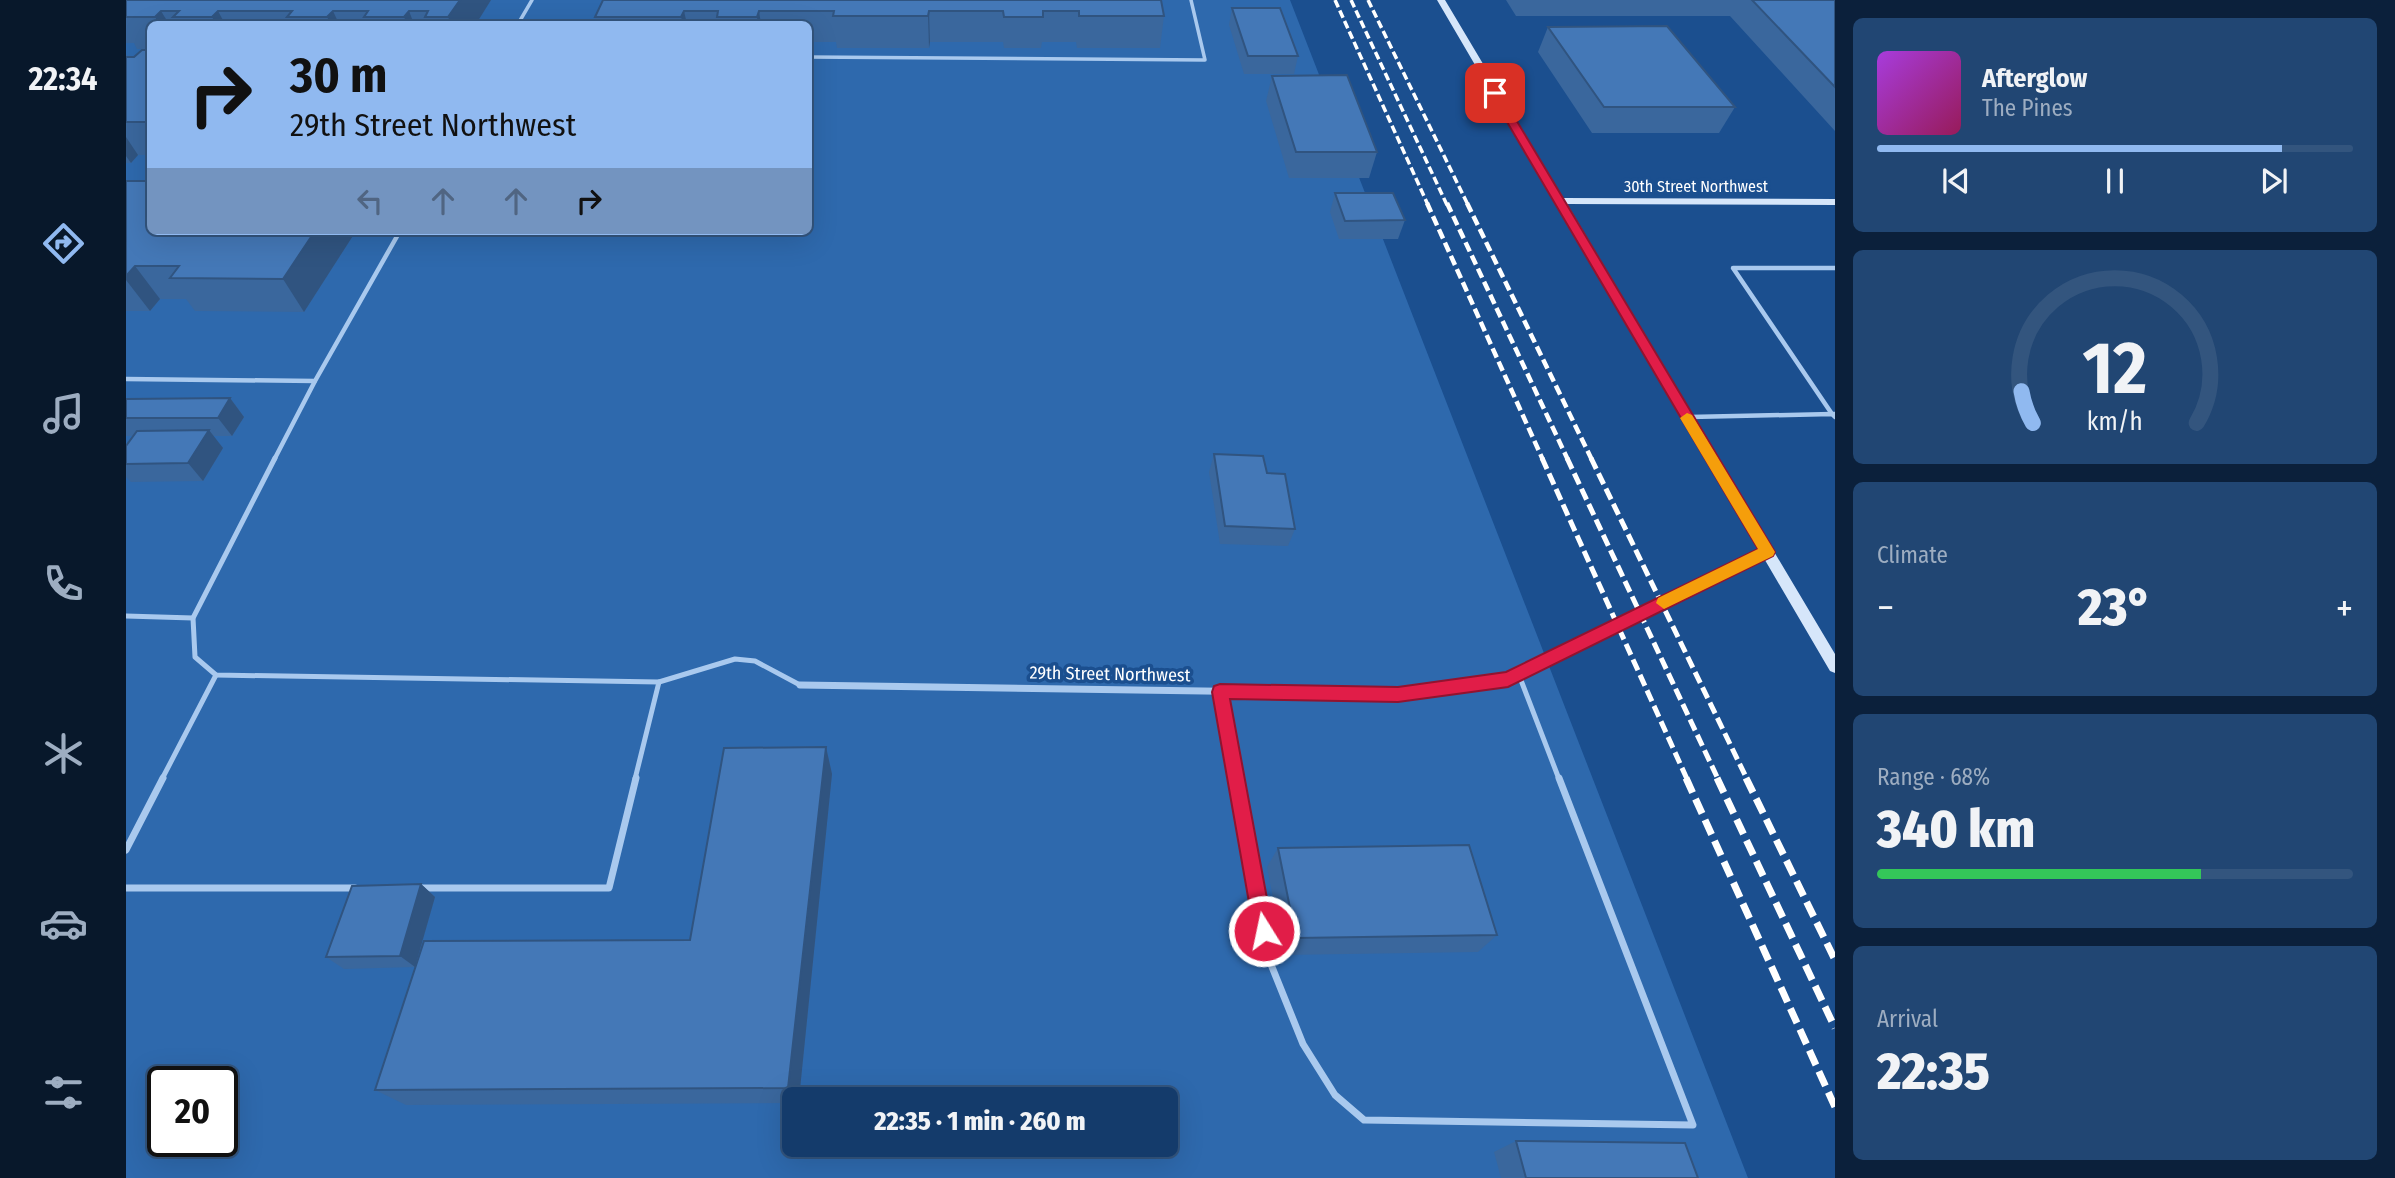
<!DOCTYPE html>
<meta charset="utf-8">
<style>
:root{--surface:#143b6b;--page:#214673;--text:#f1f3f6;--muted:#9dadc1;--line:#33557e;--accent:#90b9f0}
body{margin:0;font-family:"Fira Sans Condensed",sans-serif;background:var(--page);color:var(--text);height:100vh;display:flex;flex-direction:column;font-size:26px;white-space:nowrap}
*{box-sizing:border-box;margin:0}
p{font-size:23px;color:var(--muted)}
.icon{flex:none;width:38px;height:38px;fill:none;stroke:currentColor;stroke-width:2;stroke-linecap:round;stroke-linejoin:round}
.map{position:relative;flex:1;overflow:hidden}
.sheet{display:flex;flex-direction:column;gap:18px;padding:18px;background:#0b203b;width:560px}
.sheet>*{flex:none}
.banner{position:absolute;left:21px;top:21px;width:665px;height:214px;border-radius:10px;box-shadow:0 7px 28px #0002,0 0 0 2px var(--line);background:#90b9f0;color:#111;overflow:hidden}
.speed{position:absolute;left:21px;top:1066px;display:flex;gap:14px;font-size:35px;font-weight:700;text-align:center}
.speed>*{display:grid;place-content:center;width:91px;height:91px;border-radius:50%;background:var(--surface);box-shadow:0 7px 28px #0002,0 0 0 2px var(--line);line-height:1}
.speed .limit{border:4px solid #111;border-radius:10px;background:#fff;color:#111}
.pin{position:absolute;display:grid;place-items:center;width:60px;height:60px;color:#fff;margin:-30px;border-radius:14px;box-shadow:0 4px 10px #0006}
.me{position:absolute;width:77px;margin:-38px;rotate:350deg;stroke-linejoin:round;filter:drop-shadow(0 0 5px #0008)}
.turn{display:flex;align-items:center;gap:24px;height:147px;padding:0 28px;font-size:32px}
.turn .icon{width:91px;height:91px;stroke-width:2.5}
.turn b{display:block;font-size:49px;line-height:60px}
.lanes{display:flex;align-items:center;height:66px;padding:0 28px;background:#0003;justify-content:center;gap:35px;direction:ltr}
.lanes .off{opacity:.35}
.big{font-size:52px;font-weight:800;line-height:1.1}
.sheet .widget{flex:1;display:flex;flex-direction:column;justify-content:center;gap:10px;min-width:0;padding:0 24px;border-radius:10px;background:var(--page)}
.sheet .dial{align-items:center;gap:0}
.dial svg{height:182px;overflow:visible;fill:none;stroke:var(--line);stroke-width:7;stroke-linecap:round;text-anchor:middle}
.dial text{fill:var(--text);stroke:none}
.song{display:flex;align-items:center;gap:21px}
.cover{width:84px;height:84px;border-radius:10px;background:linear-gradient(135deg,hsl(280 70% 55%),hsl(330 70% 35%))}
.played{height:7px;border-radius:4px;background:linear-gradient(90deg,var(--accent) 85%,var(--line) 85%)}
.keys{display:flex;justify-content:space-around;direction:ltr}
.heat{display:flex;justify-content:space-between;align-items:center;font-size:38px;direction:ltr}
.charge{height:10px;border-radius:5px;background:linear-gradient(90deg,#34c759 68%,var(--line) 0)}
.trip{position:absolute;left:656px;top:1087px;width:396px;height:70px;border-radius:10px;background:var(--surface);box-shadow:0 7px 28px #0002,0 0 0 2px var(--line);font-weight:800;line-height:70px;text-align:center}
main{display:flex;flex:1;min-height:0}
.tabs{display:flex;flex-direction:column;width:126px;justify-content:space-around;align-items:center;background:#08182b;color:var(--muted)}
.tabs .icon{width:49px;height:49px}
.tabs .current{color:var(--accent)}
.tabs b{font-size:32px;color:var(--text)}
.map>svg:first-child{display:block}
</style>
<main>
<nav class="tabs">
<b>22:34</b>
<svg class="icon current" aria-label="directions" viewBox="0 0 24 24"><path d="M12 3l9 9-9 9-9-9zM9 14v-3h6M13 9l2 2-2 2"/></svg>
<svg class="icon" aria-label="music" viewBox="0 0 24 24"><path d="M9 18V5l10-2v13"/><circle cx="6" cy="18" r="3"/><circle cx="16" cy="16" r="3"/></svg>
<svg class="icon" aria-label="phone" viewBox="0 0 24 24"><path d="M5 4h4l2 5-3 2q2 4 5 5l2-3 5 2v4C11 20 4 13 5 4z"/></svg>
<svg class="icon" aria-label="climate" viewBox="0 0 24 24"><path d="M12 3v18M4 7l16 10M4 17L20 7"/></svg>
<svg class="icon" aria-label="car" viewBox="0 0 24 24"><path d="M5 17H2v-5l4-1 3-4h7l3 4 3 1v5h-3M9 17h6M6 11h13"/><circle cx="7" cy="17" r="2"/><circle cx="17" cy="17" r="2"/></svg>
<svg class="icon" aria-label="filters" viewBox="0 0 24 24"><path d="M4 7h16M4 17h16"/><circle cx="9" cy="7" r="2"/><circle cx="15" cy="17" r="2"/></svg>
</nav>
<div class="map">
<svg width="1709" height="1178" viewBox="0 0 1709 1178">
<rect width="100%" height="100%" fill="#1b4f8f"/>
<path fill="#2e69ad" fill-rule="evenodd" d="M0 0H1164L1622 1178H0ZM24 24H682V231H24ZM37 1082H96V1141H37ZM668 1099H1040V1144H668Z"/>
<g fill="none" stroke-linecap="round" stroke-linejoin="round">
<g stroke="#a9c9ee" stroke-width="3.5">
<path d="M392 24 406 0"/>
<path d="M682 57 1079 60 1065 0"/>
</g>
<g stroke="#a9c9ee" stroke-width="4.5">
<path d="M1709 268H1607L1706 414H1709"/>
<path d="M0 379 189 381 274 231"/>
<path d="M1564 417 1706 414 1709 417"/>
<path d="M148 460 189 381"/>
</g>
<g stroke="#a9c9ee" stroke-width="5">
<path d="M149 458 67 618 69 657 90 675 533 682 509 779"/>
<path d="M0 616 67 618"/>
<path d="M1393 675 1433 779"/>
<path d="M533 682 609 659 629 661 674 685"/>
<path d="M1094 692 1110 779"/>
<path d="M36 779 90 675"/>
</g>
<g stroke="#a9c9ee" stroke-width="7">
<path d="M1110 778 1142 957 1177 1044 1209 1095 1238 1120 1567 1125 1433 778"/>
<path d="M0 850 37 778"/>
<path d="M0 888H229"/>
<path d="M295 888H483L510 778"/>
</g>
<path stroke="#a9c9ee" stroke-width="7" d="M674 685 1272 694 1382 679 1641 552"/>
<path fill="#d6e6fa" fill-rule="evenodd" d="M1311 0H1319L1437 198 1709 199V205L1441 204 1709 654V673L1704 671Z"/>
<g stroke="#fff" stroke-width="3.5" stroke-dasharray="8 3.5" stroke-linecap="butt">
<path d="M1209 0 1302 205"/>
<path d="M1225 0 1321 205"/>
<path d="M1242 0 1342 205"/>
</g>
<g stroke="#fff" stroke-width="4.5" stroke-dasharray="10 4.5" stroke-linecap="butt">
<path d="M1301 203 1417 460"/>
<path d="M1321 203 1442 460"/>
<path d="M1341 203 1466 460"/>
</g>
<g stroke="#fff" stroke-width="5" stroke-dasharray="12 5" stroke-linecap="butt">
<path d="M1416 458 1561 779"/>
<path d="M1441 458 1592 779"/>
<path d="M1465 458 1621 779"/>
</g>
<g stroke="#fff" stroke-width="7" stroke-dasharray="16 7" stroke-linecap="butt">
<path d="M1560 778 1709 1107"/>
<path d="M1591 778 1709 1028"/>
<path d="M1620 778 1709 960"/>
</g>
</g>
<g fill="#3a679d">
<path d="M0 0H365L350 24H24V49H11L8 43H0Z"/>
<path d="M477 0H1035L1038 16 1034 48H951L950 42H916L915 48H878L877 42H804L803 48H711L710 42H682V24H471L469 17Z"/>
<path d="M1380 0H1709V131L1604 16H1390Z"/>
<path d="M1106 8 1172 56 1168 74H1118L1103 25Z"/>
<path d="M1422 27 1609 107 1593 133H1466L1412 52Z"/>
<path d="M24 50V155H12L5 163H0V54L2 57H8Z"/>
<path d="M1146 76 1251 152 1243 178H1163L1140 101Z"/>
<path d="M0 181 24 231H230L178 312 69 311 60 299H34L24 311H0Z"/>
<path d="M1209 193 1279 220 1272 239H1213L1204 212Z"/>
<path d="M104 398 118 417 106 436H87L97 448 77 481 5 482 0 477V446L7 436H0V399Z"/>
<path d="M1088 454 1141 473 1169 529 1162 546 1094 544 1083 472Z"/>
<path d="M700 747 706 774 673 1099H668V1103L280 1105 249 1090 564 940Z"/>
<path d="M1152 848 1371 935 1352 952 1158 955 1141 867Z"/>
<path d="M295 884 309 897 289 967 218 969 200 957Z"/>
<path d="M1390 1141 1572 1178H1375L1368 1152Z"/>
</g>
<g fill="#305480">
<path d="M334 0H365L350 24H325L322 17Z"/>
<path d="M35 11 43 24H33L29 17Z"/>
<path d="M92 11 99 24H90L86 17Z"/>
<path d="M207 11 213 24H205L201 17Z"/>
<path d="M283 11 288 24H281L278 17Z"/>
<path d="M558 11 561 24H557L555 17Z"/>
<path d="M633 11 635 24H632L631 17Z"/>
<path d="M803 11 804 42 803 48 802 16Z"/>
<path d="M0 137 12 155 5 163 0 156Z"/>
<path d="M189 231H230L178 312 157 279Z"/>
<path d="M9 266 34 299 24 311 0 280V276Z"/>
<path d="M104 398 118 417 106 436 92 418Z"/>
<path d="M83 430 97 448 77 481 62 463Z"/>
<path d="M700 747 706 774 673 1099H670L662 1088Z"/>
<path d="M295 884 309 897 289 967 274 956Z"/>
</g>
<g fill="#4478b7" stroke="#305480" stroke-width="2">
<path d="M0 0H334L322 17H299L302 11H283L278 17H238L242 11H207L201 17H161L166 11H92L86 17H47L53 11H35L29 17H0Z"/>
<path d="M477 0H1035L1038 16H953V11H917V17H878L877 11H803L802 16H707L708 11H633L631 17H591L592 11H558L555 17H469Z"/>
<path d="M1626 0H1709V87Z"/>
<path d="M1106 8H1154L1172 56H1122Z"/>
<path d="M1541 26 1609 107H1478L1422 27Z"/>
<path d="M16 50H24V122H0V57H8Z"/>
<path d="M1221 75 1251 152H1170L1146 76Z"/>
<path d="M0 181H24V231H189L157 279 44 278 53 266H9L0 276Z"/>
<path d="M1209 193H1267L1279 220 1219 221Z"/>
<path d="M104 398 92 418H0V399Z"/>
<path d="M83 430 62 463 0 464V446L11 431Z"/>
<path d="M1088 454 1137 456 1141 473 1159 474 1169 529 1099 526Z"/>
<path d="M700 747 662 1088 249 1090 298 941 564 940 598 748Z"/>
<path d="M1343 845 1371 935 1170 938 1152 848Z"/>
<path d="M295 884 274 956 200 957 226 886Z"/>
<path d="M1390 1141 1559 1143 1572 1178H1400Z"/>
</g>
<path fill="#e11d48" stroke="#92132f" stroke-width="2" d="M1369 90 1374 93 1649 552 1647 556 1382 687 1272 702 1104 699 1147 931 1145 938 1138 941 1130 938 1128 931 1086 692 1088 686 1094 684 1272 687 1380 672 1632 549 1364 93Z"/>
<path fill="#f59e0b" d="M1561 413 1566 415 1649 552 1647 556 1538 609 1530 603 1532 598 1632 549 1554 418Z"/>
<g text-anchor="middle" stroke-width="7" stroke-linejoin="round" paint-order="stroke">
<g font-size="16" fill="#fff" stroke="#1b4f8f">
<text x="1570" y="192">30th Street Northwest</text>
</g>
<g font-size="18" fill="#fff" stroke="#1b4f8f">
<text transform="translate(984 674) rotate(1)" y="6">29th Street Northwest</text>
</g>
</g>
</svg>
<div class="speed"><div class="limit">20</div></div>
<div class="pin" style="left:1369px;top:93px;background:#d93025"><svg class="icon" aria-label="arrive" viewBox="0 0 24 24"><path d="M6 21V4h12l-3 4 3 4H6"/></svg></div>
<svg class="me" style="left:1138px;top:931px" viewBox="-20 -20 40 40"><circle r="17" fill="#e11d48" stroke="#fff" stroke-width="3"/><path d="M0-11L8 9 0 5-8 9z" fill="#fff"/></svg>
<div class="trip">22:35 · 1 min · 260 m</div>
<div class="banner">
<div class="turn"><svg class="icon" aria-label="right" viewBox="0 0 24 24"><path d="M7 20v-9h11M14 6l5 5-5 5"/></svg><div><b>30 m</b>29th Street Northwest</div></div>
<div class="lanes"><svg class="icon off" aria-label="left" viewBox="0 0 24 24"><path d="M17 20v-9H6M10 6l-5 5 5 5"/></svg><svg class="icon off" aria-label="ahead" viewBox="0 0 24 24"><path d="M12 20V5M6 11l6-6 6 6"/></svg><svg class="icon off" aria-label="ahead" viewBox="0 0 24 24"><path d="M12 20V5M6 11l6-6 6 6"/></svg><svg class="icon" aria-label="right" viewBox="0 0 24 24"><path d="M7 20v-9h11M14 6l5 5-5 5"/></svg></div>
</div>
</div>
<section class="sheet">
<div class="widget">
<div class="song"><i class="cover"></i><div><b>Afterglow</b><p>The Pines</p></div></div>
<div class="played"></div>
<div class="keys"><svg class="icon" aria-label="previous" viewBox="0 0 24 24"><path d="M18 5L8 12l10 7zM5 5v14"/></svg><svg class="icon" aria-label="pause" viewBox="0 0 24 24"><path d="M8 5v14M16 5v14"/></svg><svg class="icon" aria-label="next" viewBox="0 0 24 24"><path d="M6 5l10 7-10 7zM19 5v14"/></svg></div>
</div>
<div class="widget dial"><svg viewBox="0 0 100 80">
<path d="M14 69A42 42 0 1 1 86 69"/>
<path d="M14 69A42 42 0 0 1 9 55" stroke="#90b9f0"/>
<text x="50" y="56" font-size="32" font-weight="700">12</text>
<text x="50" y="72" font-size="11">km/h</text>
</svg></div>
<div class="widget"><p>Climate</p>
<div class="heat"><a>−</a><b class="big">23°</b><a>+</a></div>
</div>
<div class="widget"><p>Range · 68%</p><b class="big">340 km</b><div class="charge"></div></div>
<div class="widget"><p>Arrival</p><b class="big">22:35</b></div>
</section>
</main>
